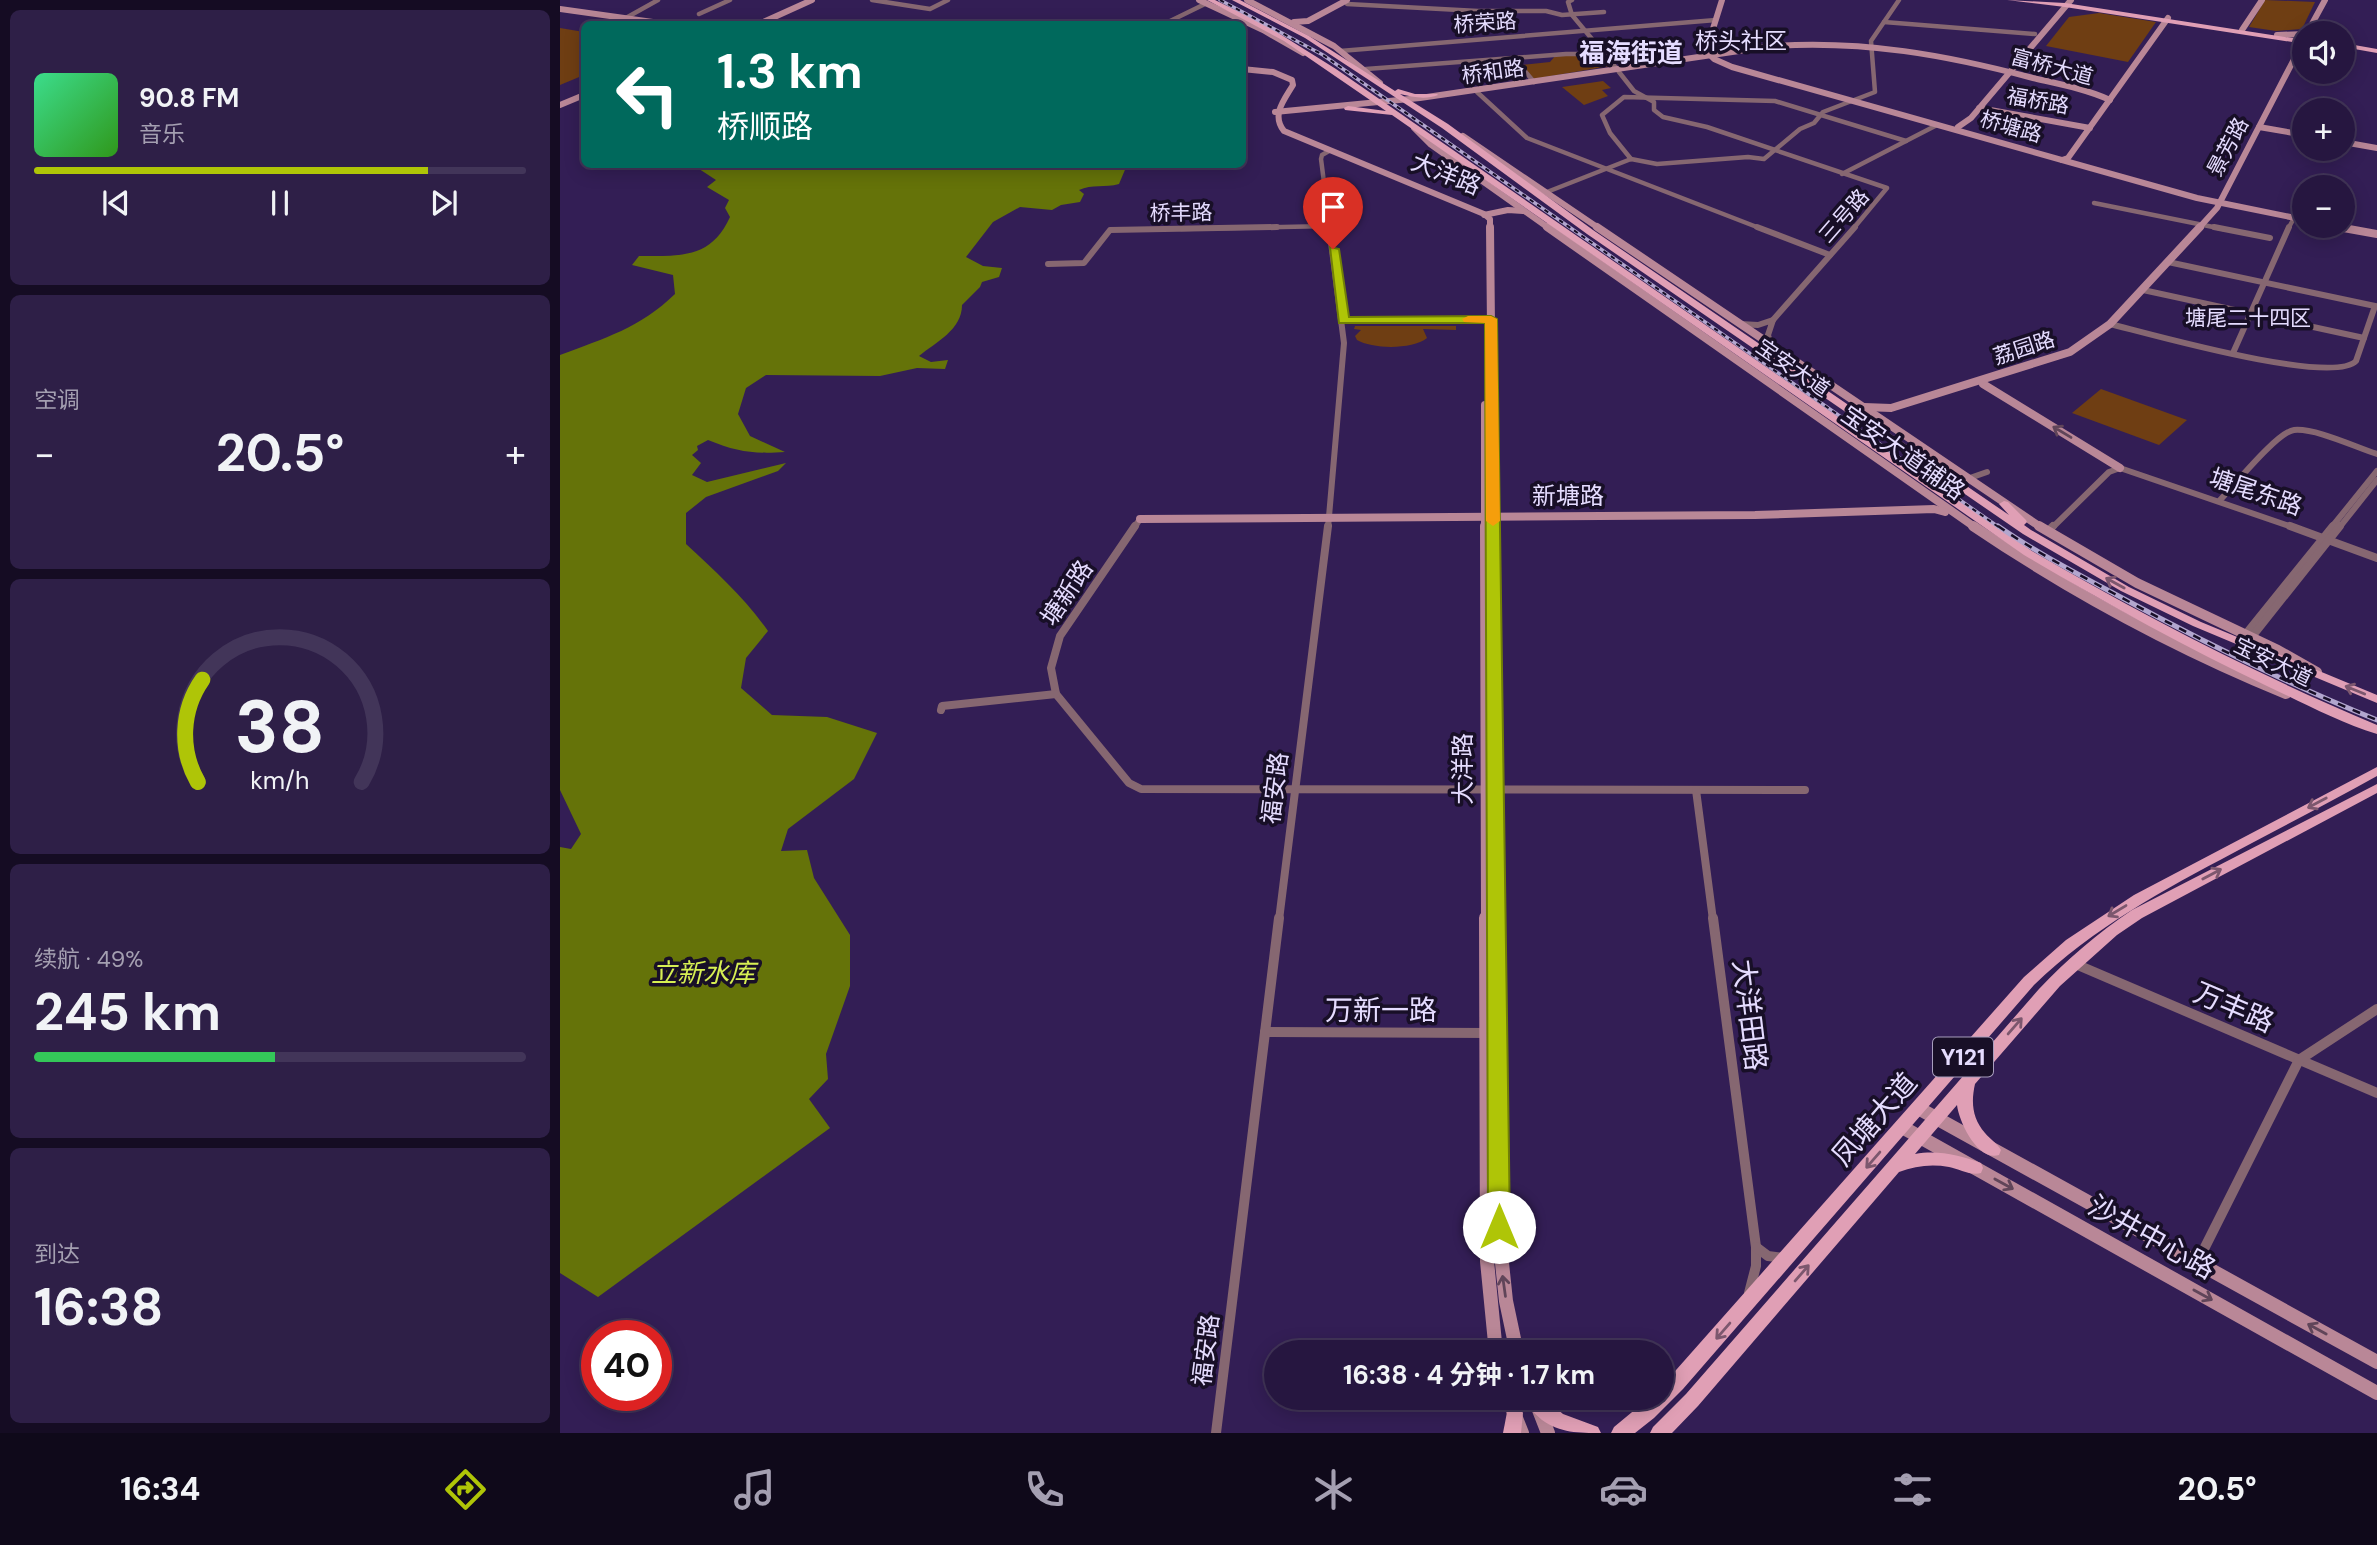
<!DOCTYPE html>
<html lang="zh">
<meta charset="utf-8">
<style>
:root{--surface:#261640;--page:#2e1f47;--text:#f1f3f6;--muted:#a49fb1;--line:#423559;--accent:#afc507}
body{margin:0;font-family:"DM Sans","Noto Sans SC",sans-serif;background:var(--page);color:var(--text);height:100vh;display:flex;flex-direction:column;font-size:26px;white-space:nowrap}
*{box-sizing:border-box;margin:0}
p{font-size:23px;color:var(--muted)}
.icon{flex:none;width:38px;height:38px;fill:none;stroke:currentColor;stroke-width:2;stroke-linecap:round;stroke-linejoin:round}
.map{position:relative;flex:1;overflow:hidden}
.sheet{display:flex;flex-direction:column;gap:10px;padding:10px;background:#150c23;width:560px}
.sheet>*{flex:none}
.top-card{position:absolute;left:21px;top:21px;width:665px;height:147px;border-radius:10px;box-shadow:0 4px 18px #0003,0 0 0 2px var(--line);background:#00695c;color:#fff;overflow:hidden}
.controls{position:absolute;left:1732px;top:21px;display:grid;gap:14px}
.controls a{display:grid;place-items:center;width:63px;height:63px;border-radius:50%;background:var(--surface);box-shadow:0 4px 18px #0003,0 0 0 2px var(--line);font-size:35px}
.speed{position:absolute;left:21px;top:1320px;display:flex;gap:14px;font-size:35px;font-weight:700;text-align:center}
.speed>*{display:grid;place-content:center;width:91px;height:91px;border-radius:50%;background:var(--surface);box-shadow:0 4px 18px #0003,0 0 0 2px var(--line);line-height:1}
.speed .limit{border:10px solid #d22;background:#fff;color:#111}
.pin{position:absolute;display:grid;place-items:center;width:60px;height:60px;color:#fff;margin:-72px -30px;border-radius:50% 50% 50% 0;rotate:-45deg;box-shadow:0 0 7px #0007}
.pin .icon{rotate:45deg}
.me{position:absolute;width:77px;margin:-38px;rotate:0deg;stroke-linejoin:round;filter:drop-shadow(0 0 5px #0008)}
.turn{display:flex;align-items:center;gap:24px;height:147px;padding:0 21px;font-size:32px}
.turn .icon{width:91px;height:91px;stroke-width:2.5}
.turn b{display:block;font-size:49px;line-height:60px}
.big{font-size:52px;font-weight:700;line-height:1.1}
.sheet .widget{flex:1;display:flex;flex-direction:column;justify-content:center;gap:10px;min-width:0;padding:0 24px;border-radius:10px;background:var(--page)}
.sheet .dial{align-items:center;gap:0}
.dial svg{height:182px;overflow:visible;fill:none;stroke:var(--line);stroke-width:7;stroke-linecap:round;text-anchor:middle}
.dial text{fill:var(--text);stroke:none}
.song{display:flex;align-items:center;gap:21px}
.cover{width:84px;height:84px;border-radius:10px;background:linear-gradient(135deg,hsl(150 70% 55%),hsl(110 70% 35%))}
.played{height:7px;border-radius:4px;background:linear-gradient(90deg,var(--accent) 80%,var(--line) 80%)}
.keys{display:flex;justify-content:space-around;direction:ltr}
.heat{display:flex;justify-content:space-between;align-items:center;font-size:38px;direction:ltr}
.charge{height:10px;border-radius:5px;background:linear-gradient(90deg,#34c759 49%,var(--line) 0)}
.trip{position:absolute;left:704px;top:1340px;width:410px;height:70px;border-radius:35px;background:var(--surface);box-shadow:0 4px 18px #0003,0 0 0 2px var(--line);font-weight:700;line-height:70px;text-align:center}
.menu{display:flex;height:112px;justify-content:space-around;align-items:center;background:#0f091a;color:var(--muted)}
.menu .icon{width:49px;height:49px}
.menu .active{color:var(--accent)}
.menu b{font-size:32px;color:var(--text)}
main{display:flex;flex:1;min-height:0}
.map>svg:first-child{display:block}
</style>
<main>
<section class="sheet">
<div class="widget">
<div class="song"><i class="cover"></i><div><b>90.8 FM</b><p>音乐</p></div></div>
<div class="played"></div>
<div class="keys"><svg class="icon" aria-label="previous" viewBox="0 0 24 24"><path d="M18 5L8 12l10 7zM5 5v14"/></svg><svg class="icon" aria-label="pause" viewBox="0 0 24 24"><path d="M8 5v14M16 5v14"/></svg><svg class="icon" aria-label="next" viewBox="0 0 24 24"><path d="M6 5l10 7-10 7zM19 5v14"/></svg></div>
</div>
<div class="widget"><p>空调</p>
<div class="heat"><a>−</a><b class="big">20.5°</b><a>+</a></div>
</div>
<div class="widget dial"><svg viewBox="0 0 100 80">
<path d="M14 69A42 42 0 1 1 86 69"/>
<path d="M14 69A42 42 0 0 1 16 24" stroke="#afc507"/>
<text x="50" y="56" font-size="32" font-weight="700">38</text>
<text x="50" y="72" font-size="11">km/h</text>
</svg></div>
<div class="widget"><p>续航 · 49%</p><b class="big">245 km</b><div class="charge"></div></div>
<div class="widget"><p>到达</p><b class="big">16:38</b></div>
</section>
<div class="map">
<svg width="1817" height="1433" viewBox="0 0 1817 1433">
<rect width="100%" height="100%" fill="#331e55"/>
<g fill="#6f3e13">
<path d="M1705 0 1755 2 1742 29 1716 31 1689 27Z"/>
<path d="M1539 13 1596 22 1568 62 1486 46 1509 17Z"/>
<path d="M0 28 24 32V55L19 58 24 60V75L0 85Z"/>
<path d="M996 55H1040L1050 66 973 79 962 65 990 62Z"/>
<path d="M1043 81 1051 88 1042 90 1048 96 1024 105 1002 87Z"/>
<path d="M795 326H896V330L863 329 867 338C852 350 812 349 797 340L795 336 801 330 794 329Z"/>
<path d="M1541 389 1627 420 1599 445 1512 413Z"/>
</g>
<path fill="#657309" d="M133 165H567L559 184C545 188 532 184 519 190L524 194 520 202 501 205 492 210 460 207 433 222 406 257 423 266 442 268 439 277 422 282 420 287 402 305C402 330 376 342 359 356L371 362 388 360 385 369 357 368 320 376 206 375 186 388 178 414 190 436 225 452C194 454 177 452 148 440L137 446 138 450 132 455 141 463 132 475 147 482 226 463 218 471 146 497 126 513V544C156 572 185 598 208 631L186 658 181 688 212 715 267 717 317 733 294 779 228 829 221 851 247 850 254 878 290 935V986L266 1054 268 1079 249 1099 270 1128 38 1297 0 1273V847L11 849 21 834 0 790V355C45 338 80 328 115 294L113 275 72 265 79 256C120 256 151 259 170 217L165 208 169 200 147 187 156 180Z"/>
<g fill="none" stroke-linecap="round" stroke-linejoin="round">
<g stroke="#866771" stroke-width="4.5">
<path d="M312 0 370 9 388 0"/>
<path d="M1012 0 1008 2 1012 15 1057 69"/>
<path d="M787 4 918 11H986L1002 15 1044 12"/>
<path d="M139 14 170 0"/>
<path d="M64 19 98 0"/>
<path d="M1324 22 1475 34"/>
<path d="M604 24 647 3"/>
<path d="M780 51 1156 20"/>
<path d="M954 58 974 82"/>
<path d="M806 69 1006 54H1044"/>
<path d="M1059 72 1074 91 1094 102V110L1103 117 1147 127 1327 188 1293 229"/>
<path d="M917 92 967 138 1202 229"/>
<path d="M769 151 762 155 761 159 770 229"/>
<path d="M1071 159 1050 133 1042 115 1064 97 1215 101 1346 141"/>
<path d="M1282 174 1377 125"/>
<path d="M987 192 1071 159 1097 164 1188 157 1204 159 1240 129 1254 123 1263 112 1315 92 1311 41 1339 0"/>
<path d="M1534 203 1663 229"/>
<path d="M621 229 770 226"/>
<path d="M1728 229 1734 218"/>
</g>
<g stroke="#866771" stroke-width="6">
<path d="M1197 227 1270 255"/>
<path d="M1654 227 1710 238"/>
<path d="M1608 262 1815 306"/>
<path d="M488 264 524 263 550 230 717 227"/>
<path d="M1583 290 1804 338"/>
<path d="M783 320 931 319"/>
<path d="M1213 320 1295 227"/>
<path d="M1180 324 1198 325 1213 320 1208 335 1211 345"/>
<path d="M1550 324C1587 333 1772 386 1796 361L1815 306"/>
<path d="M1673 353 1729 227"/>
<path d="M1407 479 1427 472"/>
<path d="M1660 500C1674 486 1717 432 1734 430 1756 428 1795 447 1817 454"/>
<path d="M574 528 580 519"/>
<path d="M768 528 784 343 769 227"/>
<path d="M1492 528 1549 472 1560 468 1735 528"/>
<path d="M1771 528 1817 471"/>
<path d="M1779 528 1817 480"/>
</g>
<g stroke="#866771" stroke-width="8">
<path d="M575 526 500 636 491 668 496 694 569 783 581 789 1245 790"/>
<path d="M1730 526 1817 558"/>
<path d="M1488 531 1493 526"/>
<path d="M1685 635 1773 526"/>
<path d="M1691 638 1780 526"/>
<path d="M381 710 382 706 496 694"/>
<path d="M1136 790 1153 920"/>
<path d="M719 920 768 526"/>
</g>
<g stroke="#866771" stroke-width="10">
<path d="M1153 918 1196 1247V1266L1189 1293"/>
<path d="M1513 963 1817 1093"/>
<path d="M705 1032 929 1033"/>
<path d="M1196 1247 1208 1256 1225 1258"/>
<path d="M1637 1263 1739 1060 1817 1009"/>
<path d="M656 1433 719 918"/>
</g>
<g stroke="#b98797" stroke-width="6">
<path d="M639 0 703 30 743 53"/>
<path d="M687 0 774 46 820 83"/>
<path d="M1162 0 1146 51 1154 59 1172 67 1637 198 1745 220"/>
<path d="M0 9 107 24"/>
<path d="M734 22 748 21 787 0"/>
<path d="M199 24 252 0"/>
<path d="M1682 30 1702 0"/>
<path d="M1747 33 1765 0"/>
<path d="M1717 35 1745 34"/>
<path d="M682 69 713 72 732 80 733 85C724 100 711 115 724 131L924 214 930 219V229"/>
<path d="M0 105 24 95"/>
<path d="M1419 108 1530 128"/>
<path d="M715 112 860 98 1213 46C1303 40 1386 55 1473 78 1499 84 1526 89 1550 100"/>
<path d="M1398 127 1411 118 1511 0"/>
<path d="M1699 127 1745 135"/>
<path d="M854 128 870 144 990 229"/>
<path d="M903 136 1040 229"/>
<path d="M1783 142 1817 148"/>
<path d="M1502 160 1508 158 1608 18"/>
<path d="M924 215 948 210 963 211"/>
<path d="M1773 226 1788 229"/>
<path d="M1638 229 1657 208 1745 38"/>
</g>
<g stroke="#b98797" stroke-width="8">
<path d="M930 227 933 528"/>
<path d="M987 227 1416 528"/>
<path d="M1037 227 1482 528"/>
<path d="M1778 227 1817 234"/>
<path d="M1423 384 1560 468"/>
<path d="M925 405V528"/>
<path d="M1304 407 1331 408 1510 352 1550 324 1640 227"/>
<path d="M580 519 1195 515 1374 509 1385 512"/>
</g>
<g stroke="#b98797" stroke-width="10">
<path d="M925 526 926 920"/>
<path d="M933 526 937 920"/>
<path d="M1413 526C1512 593 1616 649 1726 694"/>
<path d="M1479 526 1577 583 1718 650 1757 672"/>
</g>
<g stroke="#b98797" stroke-width="14">
<path d="M926 918 927 1261 936 1353"/>
<path d="M937 918 940 1244 946 1301 957 1353"/>
<path d="M1358 1108 1817 1362"/>
<path d="M1342 1127 1817 1393"/>
<path d="M948 1398 962 1433"/>
<path d="M979 1410 988 1433"/>
</g>
<g fill="#e09fb5" fill-rule="evenodd">
<path d="M647 0H655L704 24 776 69 1472 551C1584 616 1698 675 1817 725V734C1780 723 1744 703 1709 687 1625 647 1544 602 1464 555L832 115 785 110 784 108 788 106 826 111 724 41Z"/>
<path d="M672 0H680L749 36 835 91 838 89 855 94H877L878 95C866 100 852 97 840 94L888 124 1033 230 1449 515 1439 504 1444 501 1448 502 1466 520 1467 522 1464 525 1471 530 1569 587 1641 622 1817 695V703L1633 626 1561 591 1463 534 1027 234 882 128 745 38Z"/>
<path d="M1447 0 1505 3 1745 40V44L1505 7Z"/>
<path d="M1783 43 1817 49V53L1783 47Z"/>
<path d="M1817 767V776C1770 802 1722 827 1675 852 1603 890 1533 928 1474 985L1123 1389 1094 1418 1075 1433H1051L1054 1427 1089 1398H1101V1387L1464 977 1506 940 1574 895Z"/>
<path d="M1817 784V793L1582 918 1557 935 1500 986 1415 1084C1411 1102 1412 1118 1425 1133 1430 1139 1437 1143 1441 1150L1439 1155C1418 1162 1399 1122 1397 1105L1355 1154C1378 1150 1399 1155 1421 1163L1423 1168 1421 1173C1411 1176 1399 1169 1389 1167 1371 1164 1355 1166 1339 1172L1138 1406 1112 1433H1090L1093 1427 1126 1394 1479 989C1507 959 1538 933 1572 910Z"/>
<path d="M969 1398H984L1003 1414 1038 1427 1041 1433C1019 1433 1000 1433 982 1420 976 1414 970 1411 967 1403Z"/>
<path d="M954 1404 960 1407 963 1413 961 1433H943L948 1407Z"/>
</g>
<g stroke="#b2a6ce" stroke-width="3.5">
<path id="rail-far1" d="M660 0 763 55 1440 528"/>
</g>
<g stroke="#b2a6ce" stroke-width="5">
<path id="rail" d="M1438 526C1474 551 1514 572 1553 593 1639 640 1726 683 1817 720"/>
</g>
<use href="#rail-far1" stroke="#180f27" stroke-width="2" stroke-dasharray="4.5" stroke-linecap="butt"/>
<use href="#rail" stroke="#180f27" stroke-width="2.5" stroke-dasharray="8" stroke-linecap="butt"/>
</g>
<defs><path id="oneway-shaft" d="M-6 0H5M1.5-3L5.5 0L1.5 3" fill="none" stroke-width="1.6" stroke-linecap="round" stroke-linejoin="round" transform="scale(1.75)"/></defs>
<g stroke="#604559">
<use href="#oneway-shaft" transform="translate(1502 432) rotate(-149)"/>
<use href="#oneway-shaft" transform="translate(1444 1184) rotate(29)"/>
<use href="#oneway-shaft" transform="translate(944 1286) rotate(-98)"/>
<use href="#oneway-shaft" transform="translate(1643 1295) rotate(29)"/>
<use href="#oneway-shaft" transform="translate(1757 1329) rotate(-151)"/>
</g>
<g stroke="#7c576e">
<use href="#oneway-shaft" transform="translate(1555 583) rotate(-151)"/>
<use href="#oneway-shaft" transform="translate(1795 690) rotate(-158)"/>
<use href="#oneway-shaft" transform="translate(1757 803) rotate(152)"/>
<use href="#oneway-shaft" transform="translate(1652 874) rotate(-28)"/>
<use href="#oneway-shaft" transform="translate(1557 911) rotate(149)"/>
<use href="#oneway-shaft" transform="translate(1455 1026) rotate(-49)"/>
<use href="#oneway-shaft" transform="translate(1313 1160) rotate(131)"/>
<use href="#oneway-shaft" transform="translate(1242 1273) rotate(-49)"/>
<use href="#oneway-shaft" transform="translate(1163 1331) rotate(131)"/>
</g>
<path fill="#afc507" stroke="#728005" stroke-width="2" d="M770 247 779 249 789 317 931 316 937 319 950 1227 947 1233 939 1236 932 1233 928 1227 925 323H779Z"/>
<path fill="#f59e0b" d="M908 316H931L937 319 940 521 933 526 926 521 925 323 904 322 902 319Z"/>
<g text-anchor="middle" stroke-width="7" stroke-linejoin="round" paint-order="stroke">
<g font-size="21" fill="#e5dcff" stroke="#180f27">
<text transform="translate(925 23) rotate(-4)" y="7">桥荣路</text>
<text transform="translate(1492 67) rotate(15)" y="7">富桥大道</text>
<text transform="translate(933 72) rotate(-8)" y="7">桥和路</text>
<text transform="translate(1478 101) rotate(10)" y="7">福桥路</text>
<text transform="translate(1451 127) rotate(16)" y="7">桥塘路</text>
<text transform="translate(1668 147) rotate(-62)" y="7">景芳路</text>
<text transform="translate(621 213) rotate(-1)" y="7">桥丰路</text>
<text transform="translate(1284 216) rotate(-49)" y="7">三号路</text>
<text transform="translate(1464 348) rotate(-18)" y="7">荔园路</text>
<text transform="translate(1233 368) rotate(35)" y="7">宝安大道</text>
<text transform="translate(1713 662) rotate(26)" y="7">宝安大道</text>
</g>
<g font-size="21" fill="#e5dcff" stroke="#180f27">
<text x="1688" y="325">塘尾二十四区</text>
</g>
<g font-size="23" fill="#e5dcff" stroke="#180f27">
<text x="1181" y="49">桥头社区</text>
</g>
<rect fill="#180f27" stroke="#a89ebe" stroke-width="2" x="1373" y="1037.5" width="60" height="39" rx="5"/>
<g font-size="23" font-weight="bold" fill="#e5dcff">
<text x="1403" y="1065">Y121</text>
</g>
<g font-size="24" fill="#e5dcff" stroke="#180f27">
<text transform="translate(886 174) rotate(22)" y="8">大洋路</text>
<text transform="translate(1343 453) rotate(35)" y="8">宝安大道辅路</text>
<text transform="translate(1696 492) rotate(19)" y="8">塘尾东路</text>
<text x="1008" y="504">新塘路</text>
<text transform="translate(507 593) rotate(-56)" y="8">塘新路</text>
<text transform="translate(903 769) rotate(-90)" y="8">大洋路</text>
<text transform="translate(715 788) rotate(-83)" y="8">福安路</text>
<text transform="translate(646 1350) rotate(-83)" y="8">福安路</text>
</g>
<g font-size="26" font-weight="bold" fill="#e5dcff" stroke="#180f27">
<text x="1071" y="62">福海街道</text>
</g>
<g font-size="26" font-style="italic" fill="#d7ef53" stroke="#180f27">
<text x="143" y="982">立新水库</text>
</g>
<g font-size="28" fill="#e5dcff" stroke="#180f27">
<text transform="translate(1674 1007) rotate(23)" y="10">万丰路</text>
<text x="821" y="1020">万新一路</text>
<text transform="translate(1190 1015) rotate(83)" y="10">大洋田路</text>
<text transform="translate(1314 1119) rotate(-49)" y="10">凤塘大道</text>
<text transform="translate(1592 1237) rotate(29)" y="10">沙井中心路</text>
</g>
</g>
</svg>
<div class="controls">
<a><svg class="icon" aria-label="sound" viewBox="0 0 24 24"><path d="M4 9h4l5-4v14l-5-4H4zM17 9q2 3 0 6"/></svg></a>
<a>+</a>
<a>−</a>
</div>
<div class="speed"><div class="limit">40</div></div>
<div class="pin" style="left:773px;top:249px;background:#d93025"><svg class="icon" aria-label="arrive" viewBox="0 0 24 24"><path d="M6 21V4h12l-3 4 3 4H6"/></svg></div>
<svg class="me" style="left:939px;top:1227px" viewBox="-20 -20 40 40"><circle r="19" fill="#fff"/><path d="M0-13L10 11 0 6-10 11z" fill="#afc507"/></svg>
<div class="trip">16:38 · 4 分钟 · 1.7 km</div>
<div class="top-card">
<div class="turn"><svg class="icon" aria-label="left" viewBox="0 0 24 24"><path d="M17 20v-9H6M10 6l-5 5 5 5"/></svg><div><b>1.3 km</b>桥顺路</div></div>
</div>
</div>
</main>
<nav class="menu">
<b>16:34</b>
<svg class="icon active" aria-label="directions" viewBox="0 0 24 24"><path d="M12 3l9 9-9 9-9-9zM9 14v-3h6M13 9l2 2-2 2"/></svg>
<svg class="icon" aria-label="music" viewBox="0 0 24 24"><path d="M9 18V5l10-2v13"/><circle cx="6" cy="18" r="3"/><circle cx="16" cy="16" r="3"/></svg>
<svg class="icon" aria-label="phone" viewBox="0 0 24 24"><path d="M5 4h4l2 5-3 2q2 4 5 5l2-3 5 2v4C11 20 4 13 5 4z"/></svg>
<svg class="icon" aria-label="climate" viewBox="0 0 24 24"><path d="M12 3v18M4 7l16 10M4 17L20 7"/></svg>
<svg class="icon" aria-label="car" viewBox="0 0 24 24"><path d="M5 17H2v-5l4-1 3-4h7l3 4 3 1v5h-3M9 17h6M6 11h13"/><circle cx="7" cy="17" r="2"/><circle cx="17" cy="17" r="2"/></svg>
<svg class="icon" aria-label="filters" viewBox="0 0 24 24"><path d="M4 7h16M4 17h16"/><circle cx="9" cy="7" r="2"/><circle cx="15" cy="17" r="2"/></svg>
<b>20.5°</b>
</nav>
